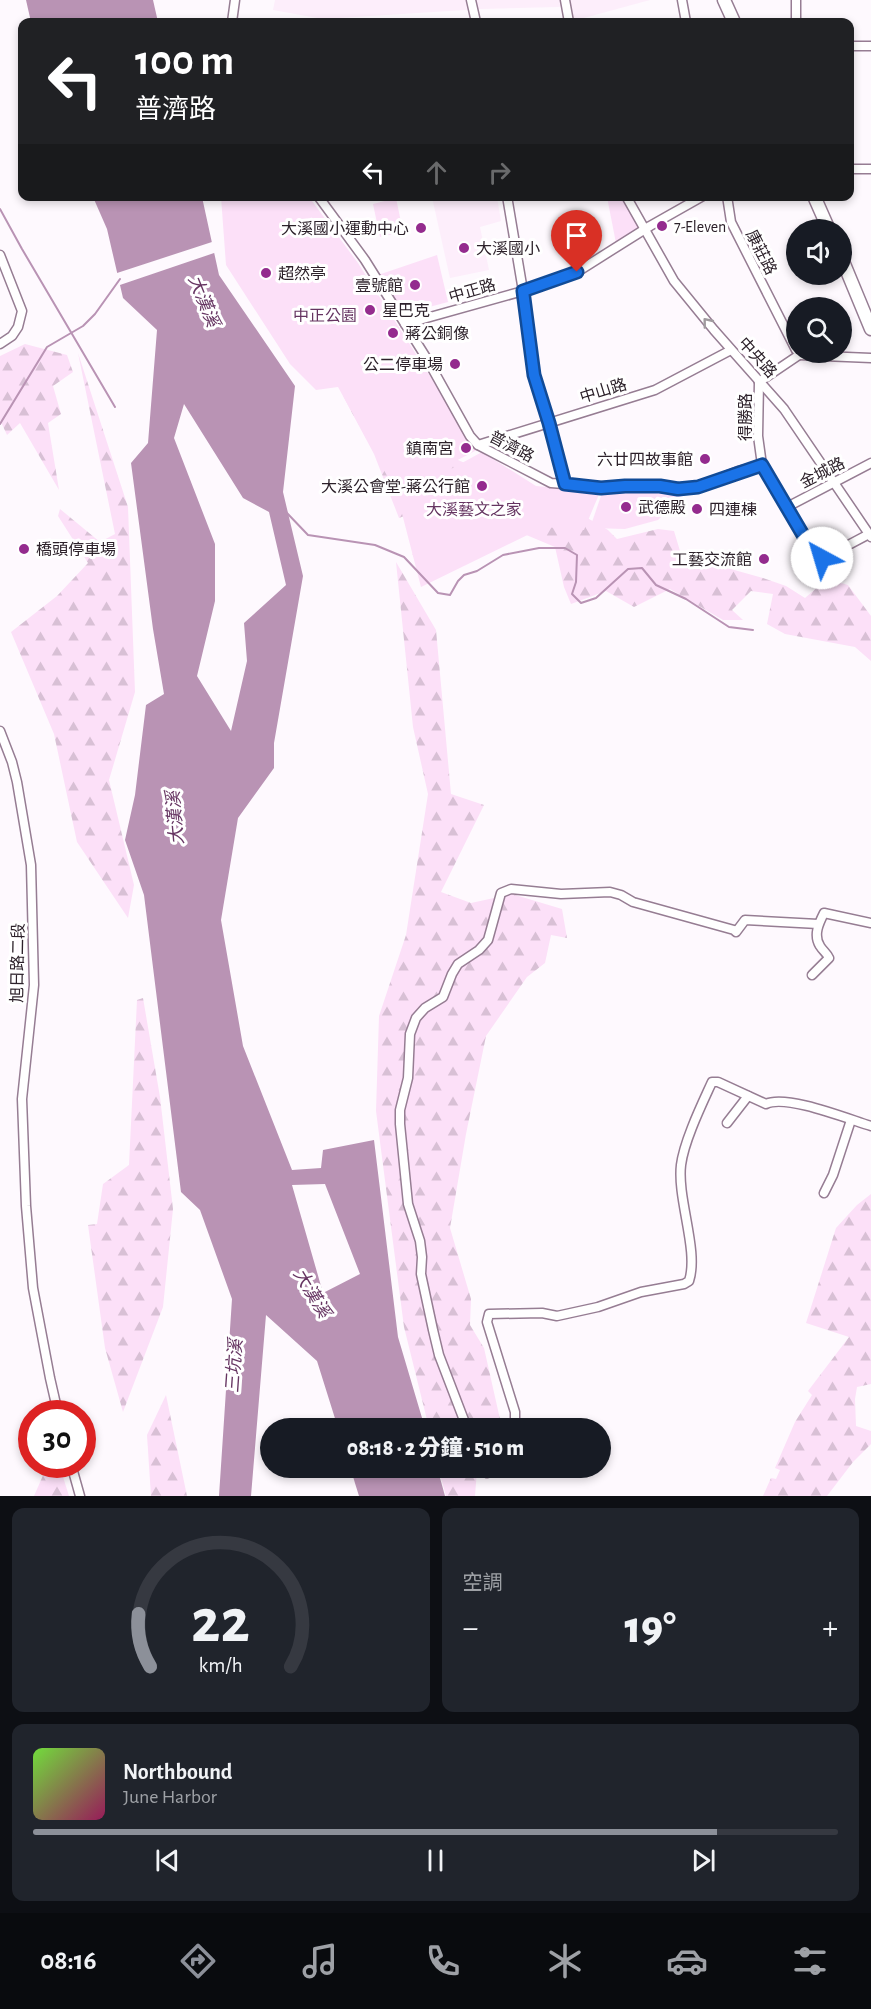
<!DOCTYPE html>
<html lang="zh-TW">
<meta charset="utf-8">
<style>
:root{--surface:#171b24;--page:#20242c;--text:#f1f3f6;--muted:#9ea1a6;--line:#363941;--accent:#8c9099}
body{margin:0;font-family:"Alegreya Sans","Noto Sans TC",sans-serif;background:var(--page);color:var(--text);height:100vh;display:flex;flex-direction:column;font-size:22px;white-space:nowrap}
*{box-sizing:border-box;margin:0}
p{font-size:20px;color:var(--muted)}
.icon{flex:none;width:33px;height:33px;fill:none;stroke:currentColor;stroke-width:2;stroke-linecap:round;stroke-linejoin:round}
.map{position:relative;height:1496px;overflow:hidden}
.details{display:flex;flex-direction:column;gap:12px;padding:12px;background:#0d0f14;flex:1}
.details>*{flex:none}
.guide{position:absolute;left:18px;top:18px;width:836px;height:183px;border-radius:12px;box-shadow:0 3px 9px #0003;background:#202124;color:#fff;overflow:hidden}
.tools{position:absolute;left:786px;top:219px;display:grid;gap:12px}
.tools a{display:grid;place-items:center;width:66px;height:66px;border-radius:50%;background:var(--surface);box-shadow:0 3px 9px #0003;font-size:30px}
.speed{position:absolute;left:18px;top:1400px;display:flex;gap:12px;font-size:30px;font-weight:700;text-align:center}
.speed>*{display:grid;place-content:center;width:78px;height:78px;border-radius:50%;background:var(--surface);box-shadow:0 3px 9px #0003;line-height:1}
.speed .limit{border:9px solid #d22;background:#fff;color:#111}
.pin{position:absolute;display:grid;place-items:center;width:51px;height:51px;color:#fff;margin:-62px -26px;border-radius:50% 50% 50% 0;rotate:-45deg;box-shadow:0 0 6px #0007}
.pin .icon{rotate:45deg}
.me{position:absolute;width:66px;margin:-33px;rotate:321deg;stroke-linejoin:round;filter:drop-shadow(0 0 4px #0008)}
.turn{display:flex;align-items:center;gap:21px;height:126px;padding:0 18px;font-size:27px}
.turn .icon{width:78px;height:78px;stroke-width:2.5}
.turn b{display:block;font-size:42px;line-height:51px}
.lanes{display:flex;align-items:center;height:57px;padding:0 18px;background:#0003;justify-content:center;gap:30px;direction:ltr}
.lanes .off{opacity:.35}
.big{font-size:45px;font-weight:800;line-height:1.1}
.details .card{flex:1;display:flex;flex-direction:column;justify-content:center;gap:9px;min-width:0;padding:0 21px;border-radius:12px;background:var(--page)}
.details .dial{align-items:center;gap:0}
.dial svg{height:156px;overflow:visible;fill:none;stroke:var(--line);stroke-width:7;stroke-linecap:round;text-anchor:middle}
.dial text{fill:var(--text);stroke:none}
.song{display:flex;align-items:center;gap:18px}
.cover{width:72px;height:72px;border-radius:9px;background:linear-gradient(135deg,hsl(100 70% 55%),hsl(330 70% 35%))}
.played{height:6px;border-radius:3px;background:linear-gradient(90deg,var(--accent) 85%,var(--line) 85%)}
.keys{display:flex;justify-content:space-around;direction:ltr}
.heat{display:flex;justify-content:space-between;align-items:center;font-size:33px;direction:ltr}
.details .tiles{flex:1;display:grid;gap:12px;grid-template-columns:1fr 1fr}
.card:last-child{grid-column:span 2}
.trip{position:absolute;left:260px;top:1418px;width:351px;height:60px;border-radius:30px;background:var(--surface);box-shadow:0 3px 9px #0003;font-weight:800;line-height:60px;text-align:center}
.dock{display:flex;height:96px;justify-content:space-around;align-items:center;background:#090b0e;color:var(--muted)}
.dock .icon{width:42px;height:42px}
.dock .active{color:var(--accent)}
.dock b{font-size:27px;color:var(--text)}
.map>svg:first-child{display:block}
</style>
<div class="map">
<svg width="871" height="1496" viewBox="0 0 871 1496">
<defs>
<pattern id="forest-firs" width="22" height="20" patternUnits="userSpaceOnUse" patternTransform="scale(1.5)"><rect width="22" height="20" fill="#fce0f8"/><path d="M5 1l3.5 6h-7zM16 11l3.5 6h-7z" fill="#d8c0d5"/></pattern>
</defs>
<rect width="100%" height="100%" fill="#fef9fe"/>
<g fill="#fdeefb">
<path d="M275 0H650L573 21 569 5 558 7 481 9 323 19 273 10Z"/>
<path d="M432 197H497L501 221 480 227 489 270 450 278Z"/>
</g>
<g fill="url(#forest-firs)">
<path d="M25 344 67 355 73 372 53 386 61 414 48 423 59 490 20 423 7 435 0 420V356Z"/>
<path d="M78 353 128 507 135 692 109 780 134 885 128 918 77 842 54 734 11 632 57 596 88 563 58 516 60 509 100 542 115 534Z"/>
<path d="M343 396 449 456 584 516 608 530 617 539 658 529 674 531 683 561H702L763 578 786 586 805 598 827 579 848 585 871 616V661L855 647 785 634 767 624 773 594 751 591 732 610 743 620H723L670 589 634 607 606 591 571 604 564 587 555 547 524 534 431 580 412 554 437 541 425 508 399 518 374 454Z"/>
<path d="M396 562 436 630 451 794 484 805 441 892 471 903 512 894 562 909 567 938 551 935 545 963 527 977 486 1036 466 1134 450 1228 471 1299 470 1325 484 1348 502 1428H429L404 1327 376 1111 379 1016 406 935 428 794 413 727Z"/>
<path d="M143 998 160 1097 173 1209 163 1307 123 1412 105 1348 88 1225 97 1224 103 1184 129 1165 137 1000Z"/>
<path d="M871 1194V1384L857 1387 855 1399 856 1426 871 1431V1444L853 1462 827 1496H763L771 1478 776 1479 780 1470 775 1468 795 1422 812 1395 808 1391 849 1337 806 1323 836 1228 857 1205Z"/>
<path d="M166 1395 187 1496H151L147 1435Z"/>
<path d="M48 1464H59L69 1496H34Z"/>
<path d="M438 1467H482L477 1470 475 1496H446Z"/>
</g>
<g fill="#fce0f8">
<path d="M221 197H309L358 263 477 450 396 492 338 387 316 390 290 364 226 265Z"/>
<path d="M607 197H622L642 230 616 243Z"/>
<path d="M396 198 403 232 380 237 373 204Z"/>
<path d="M437 255 448 302 403 314 378 275Z"/>
<path d="M482 452 536 486 600 492 584 530 544 527 421 587 398 498Z"/>
<path d="M696 482 658 520 625 529 590 528 603 490Z"/>
</g>
<g fill="#b993b4" fill-rule="evenodd">
<path d="M26 0H153L158 22H31Z"/>
<path d="M93 197H202L219 275 295 386 283 492 303 576 274 743V768L238 818 221 920 243 1046 292 1170 321 1168 323 1150 374 1140 398 1337 425 1428H338L317 1361 266 1315 251 1496H219L232 1299 200 1210 181 1192 144 895 125 840 135 795 146 705 164 694 153 629 131 463 148 443 157 330 123 298 107 229ZM184 404 243 498 269 512 286 585 244 623 247 661 231 731 197 676 215 601V544L174 438ZM325 1184 360 1274 323 1293 292 1185Z"/>
<path d="M350 1467H437L445 1496H359Z"/>
</g>
<path fill="#fef9fe" d="M215 241 217 252 117 286 114 274Z"/>
<g fill="none" stroke-linecap="round" stroke-linejoin="round">
<g stroke="#b993b4" stroke-width="2">
<path d="M0 209 22 249 115 407"/>
<path d="M0 424 47 347 83 326 95 314 120 279"/>
<path d="M286 512 308 535 375 545 404 557 438 593 450 595 458 581 464 575 477 571 503 555 539 548H565L577 555 576 582 572 594 581 603 596 598 628 569 642 568 656 585 686 599 729 627 753 630"/>
</g>
<g stroke="#967d93" stroke-width="11">
<g id="street">
<path d="M471 0 476 22"/>
<path d="M565 0 569 22"/>
<path d="M682 0 686 22"/>
<path d="M796 0V22"/>
<path d="M232 22 235 0"/>
<path d="M849 46H871"/>
<path d="M849 169H871"/>
<path d="M318 196 365 260 427 359 470 436 478 445 551 483 601 487 625 486H660L678 489 698 487 738 471 762 465"/>
<path d="M507 196 523 291 534 375 549 423 565 484"/>
<path d="M626 196 674 281 714 330 784 409 871 537"/>
<path d="M727 196 731 222 796 350"/>
<path d="M0 255 22 311 18 327 12 336 0 344"/>
<path d="M405 324 523 291 577 272 650 226 703 196"/>
<path d="M799 355 871 358"/>
<path d="M759 382 758 436 762 465 816 557 822 559 869 534"/>
<path d="M759 382 799 355"/>
<path d="M478 445 655 390 731 350"/>
<path d="M787 507 871 463"/>
<path d="M0 731 12 762 17 782 31 865 34 985 22 1099 26 1206 33 1288 50 1378 58 1413"/>
<path d="M812 975 829 958C827 953 823 951 820 946 813 935 819 923 824 913L871 923"/>
<path d="M727 1123 748 1096"/>
<path d="M824 1193 833 1175 851 1120"/>
<path d="M467 1428 439 1355 433 1330 421 1274 422 1257 420 1241 408 1204 400 1124V1110L408 1078 410 1034 416 1018 425 1008 443 997 452 974 458 964 479 950 488 940 501 893 511 889 561 894 610 892 621 895 633 902 734 930 736 932 745 920 818 924"/>
<path d="M515 1428V1412L487 1322 489 1314 542 1313 557 1316 598 1307 641 1292 684 1284 689 1281C699 1251 677 1199 681 1165 684 1141 702 1104 712 1082H718L766 1104C786 1094 848 1119 871 1126"/>
<path d="M71 1464 80 1496"/>
<path d="M485 1467 487 1473 499 1467"/>
</g>
</g>
<g stroke="#967d93" stroke-width="15">
<g id="primary">
<path d="M724 0 734 22"/>
<path d="M814 196 829 230"/>
<path d="M842 259 871 329"/>
</g>
</g>
<use href="#street" stroke="#fff" stroke-width="8"/>
<use href="#primary" stroke="#fff" stroke-width="12"/>
</g>
<defs><path id="oneway-chevron" d="M-2-3.5L2.5 0L-2 3.5" fill="none" stroke-width="1.6" stroke-linecap="round" stroke-linejoin="round" transform="scale(1.5)"/></defs>
<use stroke="#a09b9f" href="#oneway-chevron" transform="translate(707 322) rotate(-129)"/>
<g fill="none" stroke-linecap="round" stroke-linejoin="round">
<g stroke="#114b97" stroke-width="15">
<path id="route" d="M577 272 523 291 534 375 549 423 565 484 601 488 625 486H660L678 489 698 487 762 465 816 557 822 558"/>
</g>
<use href="#route" stroke="#1a73e8" stroke-width="10"/>
</g>
<g fill="#942b8e" stroke="#fff" stroke-width="2">
<circle cx="662" cy="226" r="6"/>
<circle cx="421" cy="228" r="6"/>
<circle cx="464" cy="248" r="6"/>
<circle cx="266" cy="273" r="6"/>
<circle cx="415" cy="285" r="6"/>
<circle cx="370" cy="310" r="6"/>
<circle cx="393" cy="333" r="6"/>
<circle cx="455" cy="364" r="6"/>
<circle cx="466" cy="448" r="6"/>
<circle cx="705" cy="459" r="6"/>
<circle cx="482" cy="486" r="6"/>
<circle cx="626" cy="507" r="6"/>
<circle cx="697" cy="509" r="6"/>
<circle cx="24" cy="549" r="6"/>
<circle cx="764" cy="559" r="6"/>
</g>
<g text-anchor="middle" stroke-width="6" stroke-linejoin="round" paint-order="stroke">
<g font-size="16" fill="#2c212a" stroke="#fff" text-anchor="start">
<text x="674" y="232">7-Eleven</text>
<text x="409" y="234" text-anchor="end">大溪國小運動中心</text>
<text x="476" y="254">大溪國小</text>
<text x="278" y="279">超然亭</text>
<text x="403" y="291" text-anchor="end">壹號館</text>
<text x="382" y="316">星巴克</text>
<text x="405" y="339">蔣公銅像</text>
<text x="443" y="370" text-anchor="end">公二停車場</text>
<text x="454" y="454" text-anchor="end">鎮南宮</text>
<text x="693" y="465" text-anchor="end">六廿四故事館</text>
<text x="470" y="492" text-anchor="end">大溪公會堂-蔣公行館</text>
<text x="638" y="513">武德殿</text>
<text x="709" y="515">四連棟</text>
<text x="36" y="555">橋頭停車場</text>
<text x="752" y="565" text-anchor="end">工藝交流館</text>
</g>
<g font-size="16" fill="#2c212a" stroke="#fff">
<text transform="translate(762 252) rotate(63)" y="6">康莊路</text>
<text transform="translate(472 290) rotate(-16)" y="6">中正路</text>
<text transform="translate(758 357) rotate(48)" y="6">中央路</text>
<text transform="translate(603 390) rotate(-17)" y="6">中山路</text>
<text transform="translate(745 417) rotate(-90)" y="6">得勝路</text>
<text transform="translate(512 446) rotate(28)" y="6">普濟路</text>
<text transform="translate(822 472) rotate(-27)" y="6">金城路</text>
<text transform="translate(17 963) rotate(-89)" y="6">旭日路二段</text>
</g>
<g font-size="16" fill="#653461" stroke="#fff">
<text x="325" y="321">中正公園</text>
<text x="474" y="515">大溪藝文之家</text>
</g>
<g font-size="18" font-style="italic" fill="#663562" stroke="#fff">
<text transform="translate(204 301) rotate(68)" y="6">大漢溪</text>
<text transform="translate(175 818) rotate(-95)" y="6">大漢溪</text>
<text transform="translate(312 1293) rotate(59)" y="6">大漢溪</text>
<text transform="translate(234 1366) rotate(-86)" y="6">三坑溪</text>
</g>
</g>
</svg>
<div class="tools">
<a><svg class="icon" aria-label="sound" viewBox="0 0 24 24"><path d="M4 9h4l5-4v14l-5-4H4zM17 9q2 3 0 6"/></svg></a>
<a><svg class="icon" aria-label="search" viewBox="0 0 24 24"><circle cx="10" cy="10" r="6"/><path d="M15 15l6 6"/></svg></a>
</div>
<div class="speed"><div class="limit">30</div></div>
<div class="pin" style="left:577px;top:272px;background:#d93025"><svg class="icon" aria-label="arrive" viewBox="0 0 24 24"><path d="M6 21V4h12l-3 4 3 4H6"/></svg></div>
<svg class="me" style="left:822px;top:558px" viewBox="-20 -20 40 40"><circle r="19" fill="#fff"/><path d="M0-13L10 11 0 6-10 11z" fill="#1a73e8"/></svg>
<div class="trip">08:18 · 2 分鐘 · 510 m</div>
<div class="guide">
<div class="turn"><svg class="icon" aria-label="left" viewBox="0 0 24 24"><path d="M17 20v-9H6M10 6l-5 5 5 5"/></svg><div><b>100 m</b>普濟路</div></div>
<div class="lanes"><svg class="icon" aria-label="left" viewBox="0 0 24 24"><path d="M17 20v-9H6M10 6l-5 5 5 5"/></svg><svg class="icon off" aria-label="ahead" viewBox="0 0 24 24"><path d="M12 20V5M6 11l6-6 6 6"/></svg><svg class="icon off" aria-label="right" viewBox="0 0 24 24"><path d="M7 20v-9h11M14 6l5 5-5 5"/></svg></div>
</div>
</div>
<section class="details">
<div class="tiles">
<div class="card dial"><svg viewBox="0 0 100 80">
<path d="M14 69A42 42 0 1 1 86 69"/>
<path d="M14 69A42 42 0 0 1 8 42" stroke="#8c9099"/>
<text x="50" y="56" font-size="32" font-weight="700">22</text>
<text x="50" y="72" font-size="11">km/h</text>
</svg></div>
<div class="card"><p>空調</p>
<div class="heat"><a>−</a><b class="big">19°</b><a>+</a></div>
</div>
<div class="card">
<div class="song"><i class="cover"></i><div><b>Northbound</b><p>June Harbor</p></div></div>
<div class="played"></div>
<div class="keys"><svg class="icon" aria-label="previous" viewBox="0 0 24 24"><path d="M18 5L8 12l10 7zM5 5v14"/></svg><svg class="icon" aria-label="pause" viewBox="0 0 24 24"><path d="M8 5v14M16 5v14"/></svg><svg class="icon" aria-label="next" viewBox="0 0 24 24"><path d="M6 5l10 7-10 7zM19 5v14"/></svg></div>
</div>
</div>
</section>
<nav class="dock">
<b>08:16</b>
<svg class="icon active" aria-label="directions" viewBox="0 0 24 24"><path d="M12 3l9 9-9 9-9-9zM9 14v-3h6M13 9l2 2-2 2"/></svg>
<svg class="icon" aria-label="music" viewBox="0 0 24 24"><path d="M9 18V5l10-2v13"/><circle cx="6" cy="18" r="3"/><circle cx="16" cy="16" r="3"/></svg>
<svg class="icon" aria-label="phone" viewBox="0 0 24 24"><path d="M5 4h4l2 5-3 2q2 4 5 5l2-3 5 2v4C11 20 4 13 5 4z"/></svg>
<svg class="icon" aria-label="climate" viewBox="0 0 24 24"><path d="M12 3v18M4 7l16 10M4 17L20 7"/></svg>
<svg class="icon" aria-label="car" viewBox="0 0 24 24"><path d="M5 17H2v-5l4-1 3-4h7l3 4 3 1v5h-3M9 17h6M6 11h13"/><circle cx="7" cy="17" r="2"/><circle cx="17" cy="17" r="2"/></svg>
<svg class="icon" aria-label="filters" viewBox="0 0 24 24"><path d="M4 7h16M4 17h16"/><circle cx="9" cy="7" r="2"/><circle cx="15" cy="17" r="2"/></svg>
</nav>
